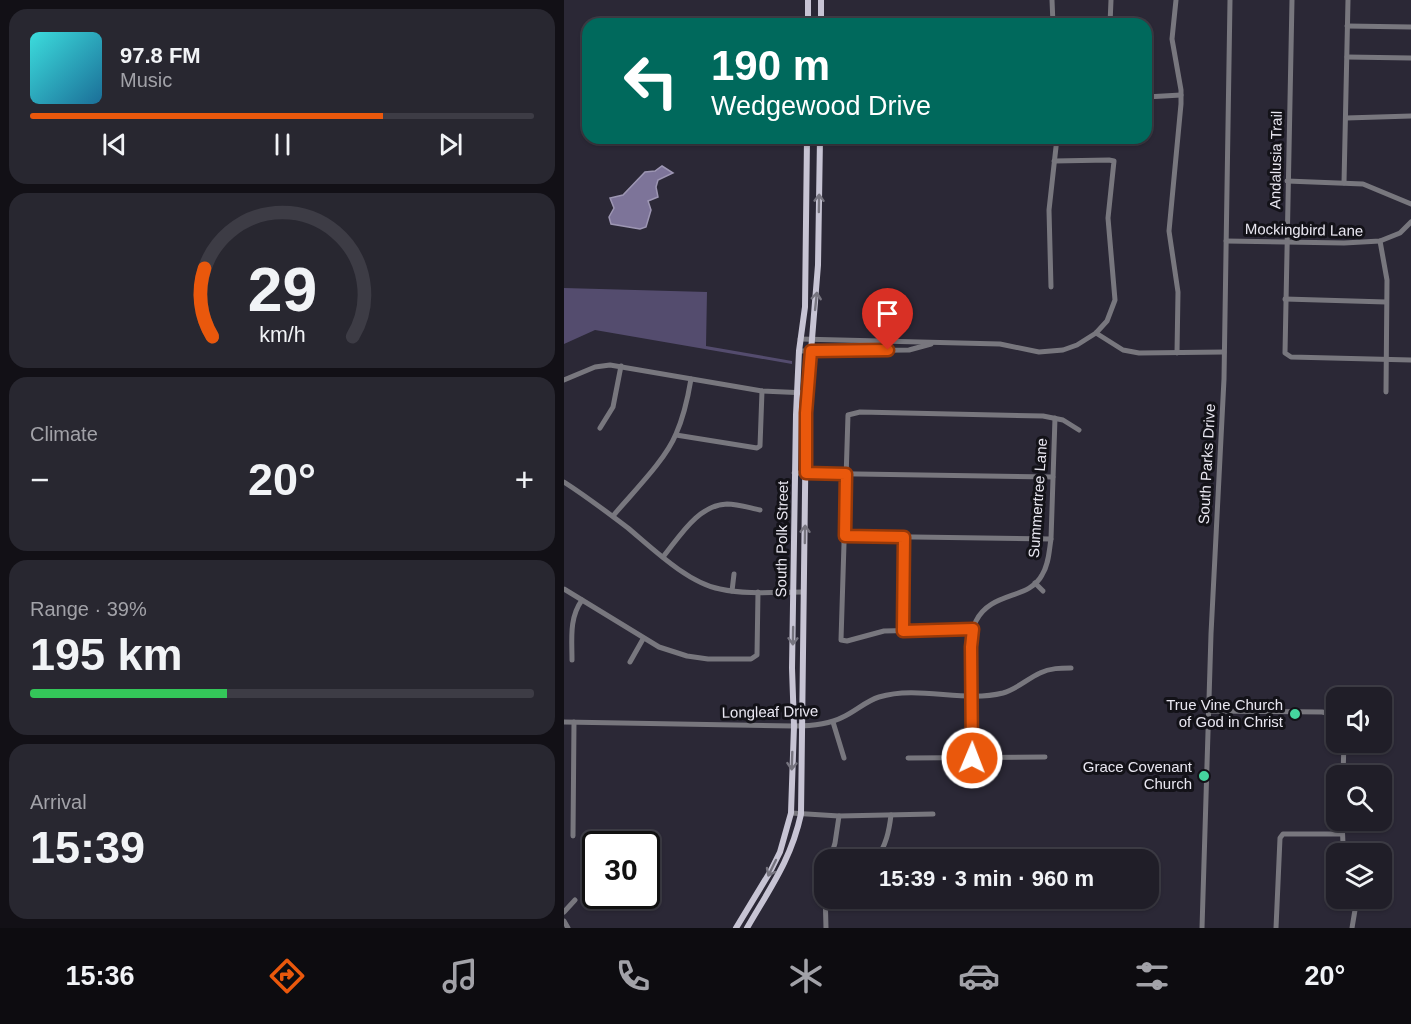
<!DOCTYPE html>
<meta charset="utf-8">
<style>
:root{--surface:#201e28;--page:#282730;--text:#f1f3f6;--muted:#a2a2a8;--line:#3d3c45;--accent:#ea580c}
body{margin:0;font-family:Arial,sans-serif;background:var(--page);color:var(--text);height:100vh;display:flex;flex-direction:column;font-size:22px;white-space:nowrap}
*{box-sizing:border-box;margin:0}
p{font-size:20px;color:var(--muted)}
.icon{flex:none;width:33px;height:33px;fill:none;stroke:currentColor;stroke-width:2;stroke-linecap:round;stroke-linejoin:round}
.map{position:relative;flex:1;overflow:hidden}
.details{display:flex;flex-direction:column;gap:9px;padding:9px;background:#121016;width:564px}
.details>*{flex:none}
.banner{position:absolute;left:18px;top:18px;width:570px;height:126px;border-radius:18px;box-shadow:0 2px 4px #0004,0 0 0 2px var(--line);background:#00695c;color:#fff;overflow:hidden}
.controls{position:absolute;left:762px;top:687px;display:grid;gap:12px}
.controls a{display:grid;place-items:center;width:66px;height:66px;border-radius:12px;background:var(--surface);box-shadow:0 2px 4px #0004,0 0 0 2px var(--line);font-size:30px}
.speed{position:absolute;left:18px;top:831px;display:flex;gap:12px;font-size:30px;font-weight:700;text-align:center}
.speed>*{display:grid;place-content:center;width:78px;height:78px;border-radius:50%;background:var(--surface);box-shadow:0 2px 4px #0004,0 0 0 2px var(--line);line-height:1}
.speed .limit{border:3px solid #111;border-radius:9px;background:#fff;color:#111}
.pin{position:absolute;display:grid;place-items:center;width:51px;height:51px;color:#fff;margin:-62px -26px;border-radius:50% 50% 50% 0;rotate:-45deg;box-shadow:0 0 6px #0007}
.pin .icon{rotate:45deg}
.me{position:absolute;width:66px;margin:-33px;rotate:1deg;stroke-linejoin:round;filter:drop-shadow(0 0 4px #0008)}
.turn{display:flex;align-items:center;gap:21px;height:126px;padding:0 30px;font-size:27px}
.turn .icon{width:78px;height:78px;stroke-width:2.5}
.turn b{display:block;font-size:42px;line-height:51px}
.big{font-size:45px;font-weight:600;line-height:1.1}
.details .widget{flex:1;display:flex;flex-direction:column;justify-content:center;gap:9px;min-width:0;padding:0 21px;border-radius:18px;background:var(--page)}
.details .dial{align-items:center;gap:0}
.dial svg{height:156px;overflow:visible;fill:none;stroke:var(--line);stroke-width:7;stroke-linecap:round;text-anchor:middle}
.dial text{fill:var(--text);stroke:none}
.song{display:flex;align-items:center;gap:18px}
.cover{width:72px;height:72px;border-radius:9px;background:linear-gradient(135deg,hsl(180 70% 55%),hsl(200 70% 35%))}
.played{height:6px;border-radius:3px;background:linear-gradient(90deg,var(--accent) 70%,var(--line) 70%)}
.keys{display:flex;justify-content:space-around;direction:ltr}
.heat{display:flex;justify-content:space-between;align-items:center;font-size:33px;direction:ltr}
.charge{height:9px;border-radius:4px;background:linear-gradient(90deg,#34c759 39%,var(--line) 0)}
.trip{position:absolute;left:250px;top:849px;width:345px;height:60px;border-radius:18px;background:var(--surface);box-shadow:0 2px 4px #0004,0 0 0 2px var(--line);font-weight:600;line-height:60px;text-align:center}
.dock{display:flex;height:96px;justify-content:space-around;align-items:center;background:#0d0c10;color:var(--muted)}
.dock .icon{width:42px;height:42px}
.dock .current{color:var(--accent)}
.dock b{font-size:27px;color:var(--text)}
main{display:flex;flex:1;min-height:0}
.map>svg:first-child{display:block}
</style>
<main>
<section class="details">
<div class="widget">
<div class="song"><i class="cover"></i><div><b>97.8 FM</b><p>Music</p></div></div>
<div class="played"></div>
<div class="keys"><svg class="icon" aria-label="previous" viewBox="0 0 24 24"><path d="M18 5L8 12l10 7zM5 5v14"/></svg><svg class="icon" aria-label="pause" viewBox="0 0 24 24"><path d="M8 5v14M16 5v14"/></svg><svg class="icon" aria-label="next" viewBox="0 0 24 24"><path d="M6 5l10 7-10 7zM19 5v14"/></svg></div>
</div>
<div class="widget dial"><svg viewBox="0 0 100 80">
<path d="M14 69A42 42 0 1 1 86 69"/>
<path d="M14 69A42 42 0 0 1 10 34" stroke="#ea580c"/>
<text x="50" y="56" font-size="32" font-weight="700">29</text>
<text x="50" y="72" font-size="11">km/h</text>
</svg></div>
<div class="widget"><p>Climate</p>
<div class="heat"><a>−</a><b class="big">20°</b><a>+</a></div>
</div>
<div class="widget"><p>Range · 39%</p><b class="big">195 km</b><div class="charge"></div></div>
<div class="widget"><p>Arrival</p><b class="big">15:39</b></div>
</section>
<div class="map">
<svg width="847" height="928" viewBox="0 0 847 928">
<rect width="100%" height="100%" fill="#2b2836"/>
<path fill="#544c6e" d="M0 288 143 292 142 346 228 361V364L31 330 0 344Z"/>
<path fill="#7d7499" stroke="#9d96b3" stroke-width="1.5" d="M98 166 109 173 94 180 92 187 94 197 84 201 87 210 82 227 76 229 47 224 45 217 50 208 46 198 59 195 81 172 91 171Z"/>
<g fill="none" stroke-linecap="round" stroke-linejoin="round">
<g stroke="#78777e" stroke-width="5">
<path d="M488 0 489 24"/>
<path d="M612 0 608 39 617 90V104L605 231 614 292 613 353"/>
<path d="M728 0 721 353 727 357 847 360"/>
<path d="M546 24 547 0"/>
<path d="M783 26 847 27"/>
<path d="M783 57 847 58"/>
<path d="M582 97 617 95"/>
<path d="M782 118 847 116"/>
<path d="M723 181 799 184 847 204"/>
<path d="M780 183 784 0"/>
<path d="M662 241 780 243 816 241 836 233 847 222"/>
<path d="M816 241 823 280 822 392"/>
<path d="M487 287 485 210 493 138"/>
<path d="M721 299 822 302"/>
<path d="M532 333 559 350 575 353 660 352"/>
<path d="M236 339 436 344 475 352 499 350 513 345 532 333 543 321 551 300 544 218 550 161 545 160 490 161"/>
<path d="M235 351 345 350 367 344"/>
<path d="M0 380 31 367 46 365 198 391 243 393"/>
<path d="M36 428 49 407 57 366"/>
<path d="M112 435 193 448 196 446 198 391"/>
<path d="M230 473 489 477"/>
<path d="M0 482C22 496 43 512 64 528 89 549 124 583 156 589 183 595 212 592 239 592"/>
<path d="M49 516C68 493 101 461 112 434 120 416 124 397 127 379"/>
<path d="M281 536 487 539"/>
<path d="M99 557C116 536 134 505 163 504 174 504 186 508 196 510"/>
<path d="M471 583 479 591"/>
<path d="M0 589 95 647 123 656 144 659H187L193 655 194 592"/>
<path d="M168 591 170 574"/>
<path d="M409 629 320 631 283 641 277 640 284 415 296 412 479 416 499 420 515 430"/>
<path d="M340 631V537"/>
<path d="M8 660C8 639 5 618 18 600"/>
<path d="M66 662 79 639"/>
<path d="M645 711 758 712 772 715"/>
<path d="M0 722 230 726C246 726 264 725 279 717 292 711 302 701 315 697 355 685 399 703 439 693 453 689 463 679 476 673 486 668 497 668 507 668"/>
<path d="M269 722 280 758"/>
<path d="M344 758 481 757"/>
<path d="M408 758C408 737 409 715 409 693 408 671 402 642 412 621 427 591 465 600 478 575 485 564 485 551 487 539L491 418"/>
<path d="M779 776 780 742"/>
<path d="M227 813 275 816 369 814"/>
<path d="M778 820 779 844 782 854"/>
<path d="M9 836 10 722"/>
<path d="M266 860 271 843 275 816"/>
<path d="M312 860C322 845 325 832 327 815"/>
<path d="M261 890 262 928"/>
<path d="M316 898 321 907"/>
<path d="M0 912 11 900"/>
<path d="M0 921 4 928"/>
<path d="M638 928 647 634 660 379 666 0"/>
<path d="M712 928 716 838 719 834H778"/>
<path d="M788 928 793 898"/>
</g>
<g stroke="#c7c4d4" stroke-width="6">
<path d="M244 24V0"/>
<path d="M257 24V0"/>
<path d="M172 928 206 872 216 852 227 813 230 726 228 668 232 415 235 351 241 307 243 138"/>
<path d="M183 928C206 888 227 860 237 814L242 413 254 265 256 138"/>
</g>
</g>
<defs><path id="oneway-shaft" d="M-6 0H5M1.5-3L5.5 0L1.5 3" fill="none" stroke-width="1.6" stroke-linecap="round" stroke-linejoin="round" transform="scale(1.5)"/></defs>
<g stroke="#76747f">
<use href="#oneway-shaft" transform="translate(255 203) rotate(-89)"/>
<use href="#oneway-shaft" transform="translate(252 301) rotate(-84)"/>
<use href="#oneway-shaft" transform="translate(241 534) rotate(-89)"/>
<use href="#oneway-shaft" transform="translate(229 636) rotate(91)"/>
<use href="#oneway-shaft" transform="translate(228 761) rotate(92)"/>
<use href="#oneway-shaft" transform="translate(208 868) rotate(116)"/>
</g>
<g fill="none" stroke-linecap="round" stroke-linejoin="round">
<g stroke="#983908" stroke-width="15">
<path id="route" d="M324 350 247 351 242 413V473L282 474 281 536 340 537 339 631 409 629 407 647 408 758"/>
</g>
<use href="#route" stroke="#ea580c" stroke-width="10"/>
</g>
<g fill="#45d49e" stroke="#131218" stroke-width="2">
<circle cx="731" cy="714" r="6"/>
<circle cx="640" cy="776" r="6"/>
</g>
<g text-anchor="middle" stroke-width="6" stroke-linejoin="round" paint-order="stroke">
<g font-size="15" fill="#e9e7f1" stroke="#131218">
<text transform="translate(712 160) rotate(-89)" y="5">Andalusia Trail</text>
<text transform="translate(740 230) rotate(1)" y="5">Mockingbird Lane</text>
<text transform="translate(643 464) rotate(-87)" y="5">South Parks Drive</text>
<text transform="translate(474 498) rotate(-86)" y="5">Summertree Lane</text>
<text transform="translate(218 539) rotate(-89)" y="5">South Polk Street</text>
<text transform="translate(206 712) rotate(-1)" y="5">Longleaf Drive</text>
</g>
<g font-size="15" fill="#e9e7f1" stroke="#131218" text-anchor="end">
<text x="719" y="710">True Vine Church<tspan x="719" dy="17">of God in Christ</tspan></text>
<text x="628" y="772">Grace Covenant<tspan x="628" dy="17">Church</tspan></text>
</g>
</g>
</svg>
<div class="controls">
<a><svg class="icon" aria-label="sound" viewBox="0 0 24 24"><path d="M4 9h4l5-4v14l-5-4H4zM17 9q2 3 0 6"/></svg></a>
<a><svg class="icon" aria-label="search" viewBox="0 0 24 24"><circle cx="10" cy="10" r="6"/><path d="M15 15l6 6"/></svg></a>
<a><svg class="icon" aria-label="layers" viewBox="0 0 24 24"><path d="M12 4l9 5-9 5-9-5zM3 14l9 5 9-5"/></svg></a>
</div>
<div class="speed"><div class="limit">30</div></div>
<div class="pin" style="left:324px;top:350px;background:#d93025"><svg class="icon" aria-label="arrive" viewBox="0 0 24 24"><path d="M6 21V4h12l-3 4 3 4H6"/></svg></div>
<svg class="me" style="left:408px;top:758px" viewBox="-20 -20 40 40"><circle r="17" fill="#ea580c" stroke="#fff" stroke-width="3"/><path d="M0-11L8 9 0 5-8 9z" fill="#fff"/></svg>
<div class="trip">15:39 · 3 min · 960 m</div>
<div class="banner">
<div class="turn"><svg class="icon" aria-label="left" viewBox="0 0 24 24"><path d="M17 20v-9H6M10 6l-5 5 5 5"/></svg><div><b>190 m</b>Wedgewood Drive</div></div>
</div>
</div>
</main>
<nav class="dock">
<b>15:36</b>
<svg class="icon current" aria-label="directions" viewBox="0 0 24 24"><path d="M12 3l9 9-9 9-9-9zM9 14v-3h6M13 9l2 2-2 2"/></svg>
<svg class="icon" aria-label="music" viewBox="0 0 24 24"><path d="M9 18V5l10-2v13"/><circle cx="6" cy="18" r="3"/><circle cx="16" cy="16" r="3"/></svg>
<svg class="icon" aria-label="phone" viewBox="0 0 24 24"><path d="M5 4h4l2 5-3 2q2 4 5 5l2-3 5 2v4C11 20 4 13 5 4z"/></svg>
<svg class="icon" aria-label="climate" viewBox="0 0 24 24"><path d="M12 3v18M4 7l16 10M4 17L20 7"/></svg>
<svg class="icon" aria-label="car" viewBox="0 0 24 24"><path d="M5 17H2v-5l4-1 3-4h7l3 4 3 1v5h-3M9 17h6M6 11h13"/><circle cx="7" cy="17" r="2"/><circle cx="17" cy="17" r="2"/></svg>
<svg class="icon" aria-label="filters" viewBox="0 0 24 24"><path d="M4 7h16M4 17h16"/><circle cx="9" cy="7" r="2"/><circle cx="15" cy="17" r="2"/></svg>
<b>20°</b>
</nav>
